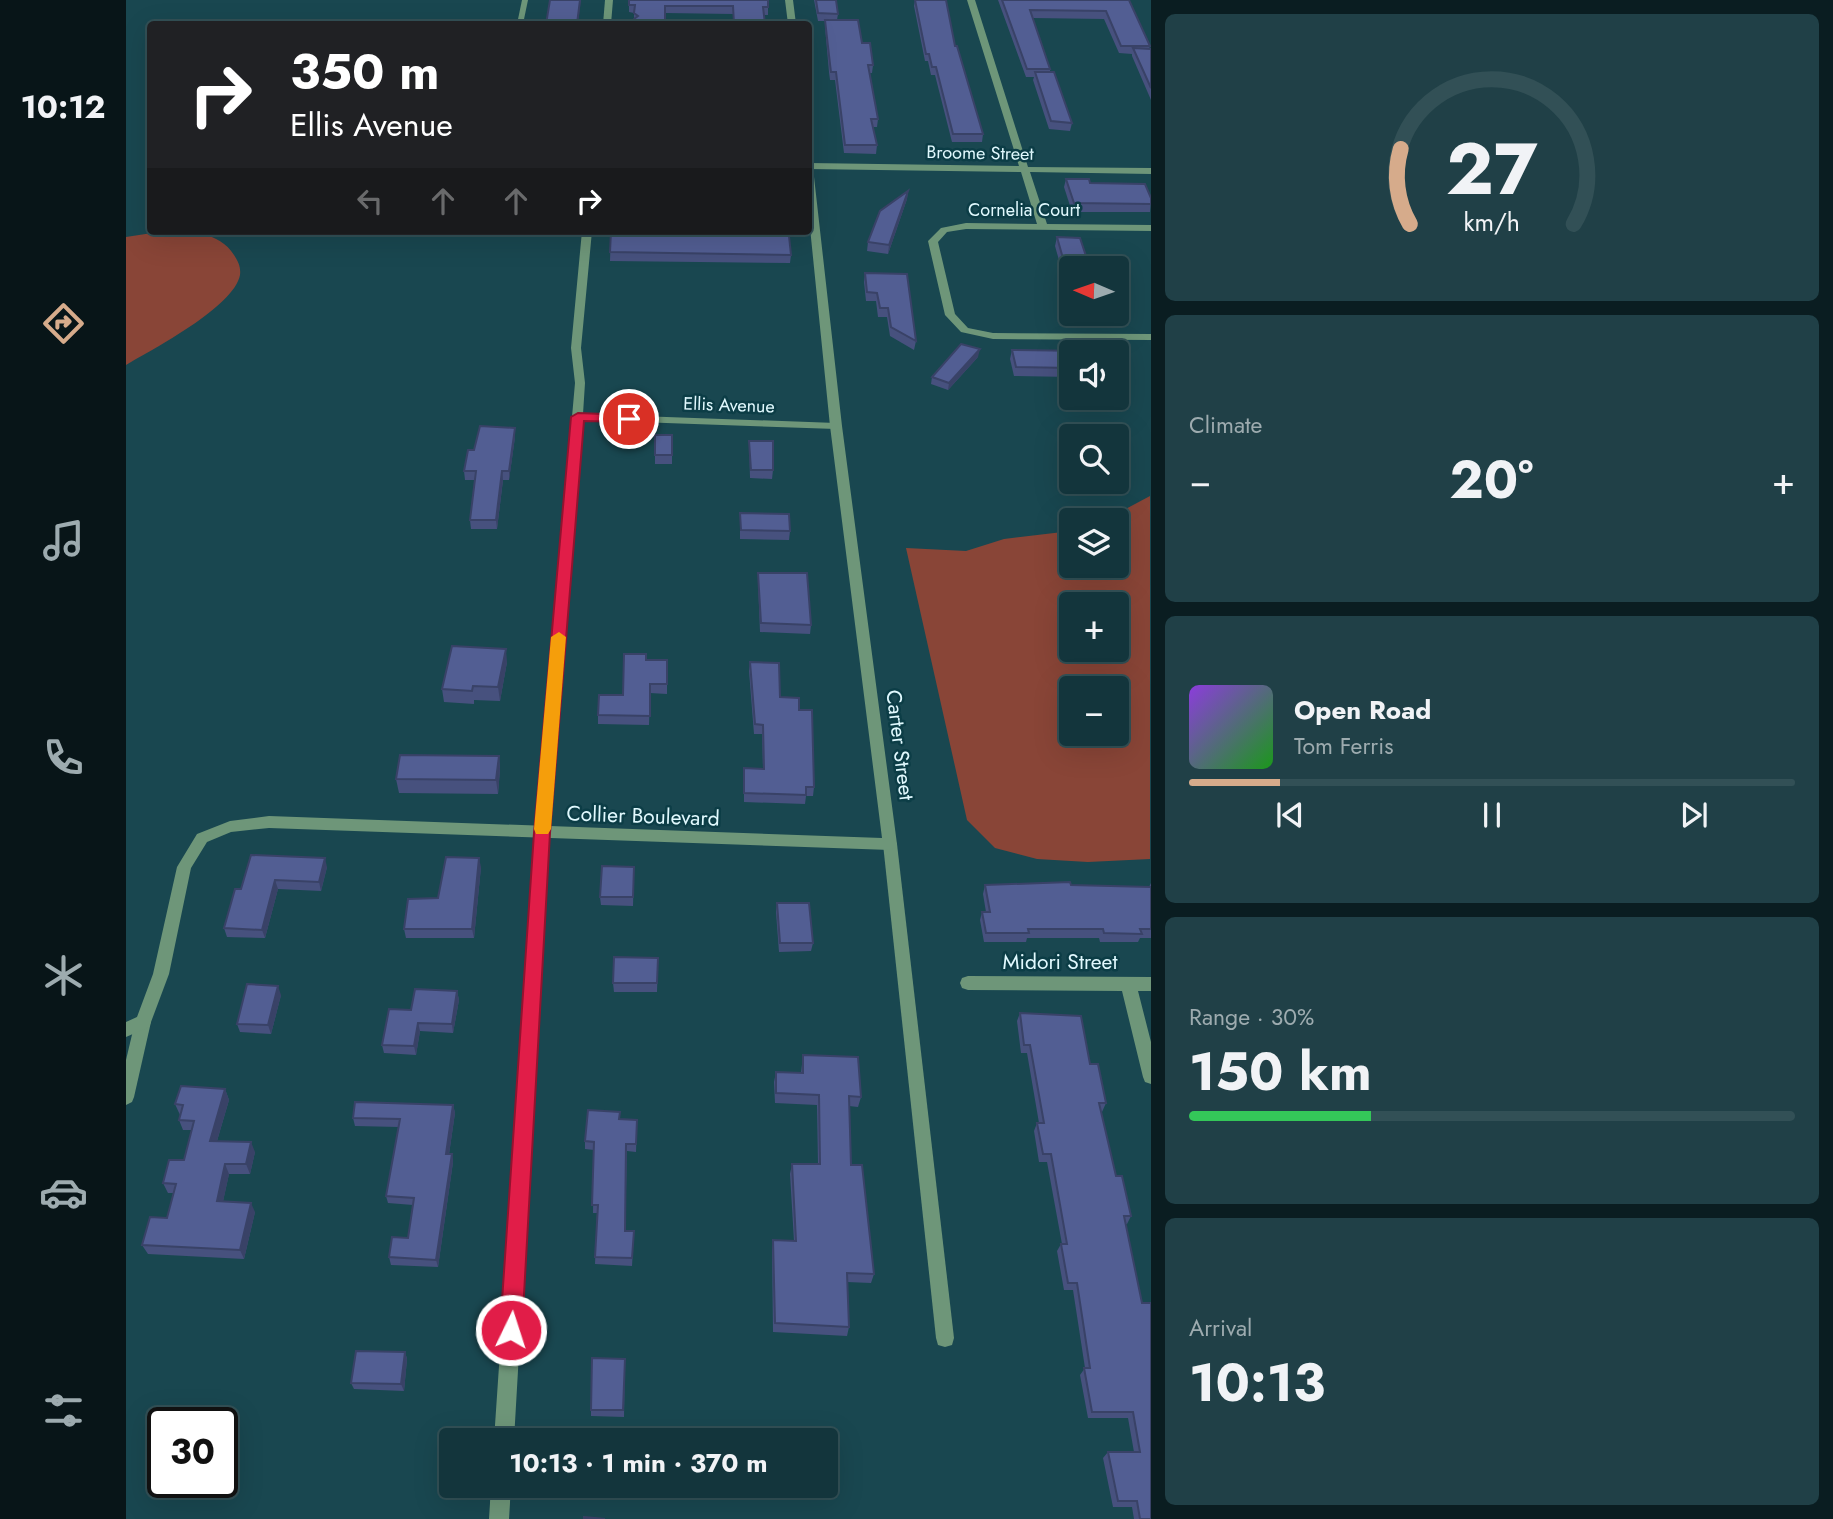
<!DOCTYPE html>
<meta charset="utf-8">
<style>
:root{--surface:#13353c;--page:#204047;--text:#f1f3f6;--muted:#9dabaf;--line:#325056;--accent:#d6ab8b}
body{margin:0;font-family:Jost,sans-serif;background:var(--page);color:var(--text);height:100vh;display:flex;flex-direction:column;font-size:26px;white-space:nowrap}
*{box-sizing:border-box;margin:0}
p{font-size:23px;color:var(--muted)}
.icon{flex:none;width:38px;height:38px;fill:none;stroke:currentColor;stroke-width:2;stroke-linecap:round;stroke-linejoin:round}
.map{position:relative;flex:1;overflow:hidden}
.side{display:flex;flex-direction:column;gap:14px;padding:14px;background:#0a1d21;width:682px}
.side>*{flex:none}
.top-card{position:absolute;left:21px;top:21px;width:665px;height:214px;border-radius:7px;box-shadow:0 7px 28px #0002,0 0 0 2px var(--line);background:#202124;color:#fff;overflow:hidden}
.needle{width:46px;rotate:272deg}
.buttons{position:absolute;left:933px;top:256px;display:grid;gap:14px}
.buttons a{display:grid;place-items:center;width:70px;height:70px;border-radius:7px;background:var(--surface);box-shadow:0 7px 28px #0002,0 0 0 2px var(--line);font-size:35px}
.speed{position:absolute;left:21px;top:1407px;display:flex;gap:14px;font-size:35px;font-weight:700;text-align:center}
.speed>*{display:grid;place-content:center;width:91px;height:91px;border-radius:50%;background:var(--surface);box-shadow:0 7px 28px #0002,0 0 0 2px var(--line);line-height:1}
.speed .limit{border:4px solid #111;border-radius:10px;background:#fff;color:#111}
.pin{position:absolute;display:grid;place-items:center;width:60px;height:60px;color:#fff;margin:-30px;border:4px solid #fff;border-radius:50%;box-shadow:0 2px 7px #0007}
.me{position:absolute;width:77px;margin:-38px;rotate:4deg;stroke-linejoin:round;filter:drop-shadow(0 0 5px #0008)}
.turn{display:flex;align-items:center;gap:24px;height:147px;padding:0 28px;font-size:32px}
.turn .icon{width:91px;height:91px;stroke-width:2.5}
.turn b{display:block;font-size:49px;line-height:60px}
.lanes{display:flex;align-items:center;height:66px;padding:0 28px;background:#0003;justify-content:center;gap:35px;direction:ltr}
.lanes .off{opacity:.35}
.big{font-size:52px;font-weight:700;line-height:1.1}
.side .tile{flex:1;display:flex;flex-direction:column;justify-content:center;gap:10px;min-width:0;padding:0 24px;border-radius:10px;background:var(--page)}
.side .dial{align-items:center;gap:0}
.dial svg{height:182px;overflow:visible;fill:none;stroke:var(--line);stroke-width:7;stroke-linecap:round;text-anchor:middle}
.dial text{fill:var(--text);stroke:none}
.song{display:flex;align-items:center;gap:21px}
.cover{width:84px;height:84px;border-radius:10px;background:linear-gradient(135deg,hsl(270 70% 55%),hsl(120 70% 35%))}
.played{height:7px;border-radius:4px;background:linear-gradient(90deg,var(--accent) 15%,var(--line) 15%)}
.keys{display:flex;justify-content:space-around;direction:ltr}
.heat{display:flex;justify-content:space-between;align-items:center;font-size:38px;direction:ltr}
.charge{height:10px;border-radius:5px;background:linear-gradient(90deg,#34c759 30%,var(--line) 0)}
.trip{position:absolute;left:313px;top:1428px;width:399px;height:70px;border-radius:7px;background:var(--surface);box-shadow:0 7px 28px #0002,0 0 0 2px var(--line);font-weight:700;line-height:70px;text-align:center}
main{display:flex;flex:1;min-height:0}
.dock{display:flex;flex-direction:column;width:126px;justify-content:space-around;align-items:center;background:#081518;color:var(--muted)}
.dock .icon{width:49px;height:49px}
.dock .current{color:var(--accent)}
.dock b{font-size:32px;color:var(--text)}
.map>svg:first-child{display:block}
</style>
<main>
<nav class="dock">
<b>10:12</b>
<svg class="icon current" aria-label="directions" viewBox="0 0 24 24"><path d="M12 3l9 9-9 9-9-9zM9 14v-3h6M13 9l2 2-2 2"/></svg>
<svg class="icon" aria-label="music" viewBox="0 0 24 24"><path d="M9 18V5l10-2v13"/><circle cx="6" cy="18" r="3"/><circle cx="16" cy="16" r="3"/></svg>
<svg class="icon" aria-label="phone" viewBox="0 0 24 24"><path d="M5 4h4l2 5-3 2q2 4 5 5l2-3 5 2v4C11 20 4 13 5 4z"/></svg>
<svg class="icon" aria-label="climate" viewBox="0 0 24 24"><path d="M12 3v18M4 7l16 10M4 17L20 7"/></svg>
<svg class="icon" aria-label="car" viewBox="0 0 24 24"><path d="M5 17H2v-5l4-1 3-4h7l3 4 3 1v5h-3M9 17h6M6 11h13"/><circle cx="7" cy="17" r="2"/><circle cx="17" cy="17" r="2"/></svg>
<svg class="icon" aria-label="filters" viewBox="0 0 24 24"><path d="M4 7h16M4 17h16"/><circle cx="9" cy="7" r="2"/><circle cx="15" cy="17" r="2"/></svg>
</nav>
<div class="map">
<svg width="1025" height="1519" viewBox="0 0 1025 1519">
<rect width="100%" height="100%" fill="#194750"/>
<g fill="#894537" fill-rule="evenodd">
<path d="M39 231C63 232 93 231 108 255 112 261 115 267 114 275 108 307 27 349 0 365V237Z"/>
<path d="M1024 496V859L962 862 911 859 869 848 841 820 780 548 840 551 878 539 945 531V565H990V520H979ZM945 604H990V649H945ZM945 688H990V733H945Z"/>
</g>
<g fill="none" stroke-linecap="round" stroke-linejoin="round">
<g fill="#6e9679" fill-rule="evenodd">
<path d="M396 0H402L397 24H391Z"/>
<path d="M481 22H506L509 24H478Z"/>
</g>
<g fill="#6e9679" fill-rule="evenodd">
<path d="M479 0H487L485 24H477Z"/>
<path d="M841 0H849L902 167 1025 168V174L904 172 921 224 1025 225V231L840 229 821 232 812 242 829 314 842 328 867 333 1025 334V340L867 339 835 332 819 315 802 241 815 228 840 223 911 224 895 172 682 169 683 163 893 166Z"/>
<path d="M456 231H466L455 348 459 383 457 414 710 423 716 426 710 429 456 420 423 833 388 1440H368L409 833 449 383 445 348Z"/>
<path d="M764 838 769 840 771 844 828 1338 826 1345 819 1347 812 1345 810 1338 757 844 759 840Z"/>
<path d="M842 976 1025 977V991H1012L1025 1042V1084L1019 1082 1017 1077 996 991 842 990 836 988 834 983 836 978Z"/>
<path d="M17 1015 23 1017 25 1022 8 1097 6 1102 0 1105V1060L9 1022 11 1017Z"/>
<path d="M365 1486H385L383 1519H363Z"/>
</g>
<g fill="#6e9679" fill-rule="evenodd">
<path d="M659 0H667L670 24H662Z"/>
<path d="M682 156 686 159 716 426 771 844 769 848 764 850 143 828 105 832 81 842 65 868 43 974 25 1022 23 1027 0 1037V1022L11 1017 27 974 51 867 71 834 104 821 143 816 756 838 704 426 682 208Z"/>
</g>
</g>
<g fill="#47517e">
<path d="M503 0H642V15H638L639 24H607V14L539 13 508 18V13L503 12Z"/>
<path d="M688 0H710L712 14 711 20 736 43 747 65 746 73H744L752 119 751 127H747L751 145 750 154 718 153 709 80H704L703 72 699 27V21H692Z"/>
<path d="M789 0 829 46 857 134 856 142H826L809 75H805L802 61H799L788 6Z"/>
<path d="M872 0H1003L1024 46 1023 49H1025V100L1006 56V54L993 53 978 19 906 18 924 69V72L946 123 944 131 923 129 907 80 908 77H900Z"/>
<path d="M940 179 1025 198 1024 212H946L938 187Z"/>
<path d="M782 191 781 199 762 254 741 251 742 242Z"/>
<path d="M485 231H506V234L610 236V231H630L631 236 665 255 664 263 484 261Z"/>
<path d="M931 237 962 262 961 268H945V271H936L929 246Z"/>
<path d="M739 273 790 341 788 350 764 336 761 317H752L750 301H740L738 282Z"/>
<path d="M886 350 945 352V377L888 376 884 359Z"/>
<path d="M852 357 822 390 805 384 806 377Z"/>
<path d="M389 428V437L383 480H377L371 529H345L344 520 349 480H339L338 471 348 450Z"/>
<rect x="529" y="435" width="17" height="29"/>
<path d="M623 441 647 470 646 479 624 478Z"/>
<path d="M614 513 664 531 663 540 614 539Z"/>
<path d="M632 573 685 625 684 634 634 632 632 582Z"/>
<path d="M520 660H541V694L524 693 523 725 472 724V715L497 695Z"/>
<path d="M381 662 374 701 348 700V704L318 702 316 689Z"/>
<path d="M624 662 654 697 673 710 688 787 687 796H680L679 804 618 802V768L637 769 636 734H628L623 671Z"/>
<path d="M373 756 374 769 372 794 273 793 270 779Z"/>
<path d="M201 867 195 891 152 889 139 938 101 937 98 928 115 889Z"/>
<path d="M355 867 348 938H280L278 929 312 898Z"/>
<path d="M508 867 507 906 475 905 474 897Z"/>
<path d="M1025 883V938H1014L1012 942H974L973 938H901L900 942H858L854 920 856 912H860L857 894 859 885 1023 887Z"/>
<path d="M651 903 687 943 685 951 653 952 650 912Z"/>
<path d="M532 958 531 992H488L487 983Z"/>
<path d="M331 991 333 1000 327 1033 294 1031 290 1055 258 1053 256 1045 285 1010Z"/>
<path d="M155 995 145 1034 114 1032 111 1024Z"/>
<path d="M894 1013 964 1064 980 1103 976 1112H975L990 1176 1005 1216 1001 1224H999L1025 1519H1008L1006 1507H987L977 1458 982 1452H1008L1002 1418H962L954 1375 959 1368 947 1290H938L931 1251 935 1244H936L921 1162H913L908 1131 911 1123H913L901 1053H895L891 1021Z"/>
<path d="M677 1055 735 1097 732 1107 723 1106 725 1165 748 1274 745 1283 721 1282 723 1327 721 1336 647 1332 646 1249 647 1240 668 1241 664 1174 666 1164H692L691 1105 649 1103 648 1082 650 1072 675 1073Z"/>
<path d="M99 1089 103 1100 91 1141 129 1152 124 1174H103L97 1201 129 1212 118 1259 22 1254 16 1245 41 1218 48 1193H42L37 1183 58 1160 66 1130H57L53 1120 54 1115 49 1104Z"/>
<path d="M327 1105 329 1113 323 1154H326L327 1162 312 1267 265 1265 263 1257 282 1238 287 1205 262 1203 260 1196 273 1127 229 1126 227 1118Z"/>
<path d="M494 1119 511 1120 510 1152 501 1151 499 1231H508L506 1266 469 1264 471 1213H467L468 1150 459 1149V1141Z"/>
<path d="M279 1352 281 1359 278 1391 228 1389 225 1383Z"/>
<path d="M499 1359 498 1417 465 1416V1410Z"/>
</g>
<g fill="#394267">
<path d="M454 0H455L452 24H451Z"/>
<path d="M782 191 781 199 762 254 763 245Z"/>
<path d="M854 349 852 357 822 390 823 383Z"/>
<path d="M389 428V437L383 480V471Z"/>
<path d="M376 471 377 480 371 529 370 520Z"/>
<path d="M380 649 381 662 374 701 372 687Z"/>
<path d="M373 756 374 769 372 794 370 780Z"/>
<path d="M199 858 201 867 195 891 193 882Z"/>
<path d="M353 858 355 867 348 938 346 929Z"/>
<path d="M149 880 152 889 139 938 136 930Z"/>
<path d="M152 986 155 995 145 1034 142 1025Z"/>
<path d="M331 991 333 1000 327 1033 326 1024Z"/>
<path d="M292 1023 294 1031 290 1055 288 1046Z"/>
<path d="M99 1089 103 1100 88 1151 84 1141Z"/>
<path d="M327 1105 329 1113 322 1161 320 1154Z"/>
<path d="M125 1142 129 1152 124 1174 120 1164Z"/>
<path d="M326 1154 327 1162 312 1267 310 1260Z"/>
<path d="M99 1164 103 1174 95 1211 91 1201Z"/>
<path d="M125 1203 129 1212 118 1259 114 1250Z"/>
<path d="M279 1352 281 1359 278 1391 275 1384Z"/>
</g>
<g fill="#525e93" stroke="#394267" stroke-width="2">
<path d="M424 0H454L451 24H420Z"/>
<path d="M503 0H642V7H637L639 24H608L607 6H539V24H507L508 19 512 16 508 13 509 5H503Z"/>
<path d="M690 0H710L712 14 692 13Z"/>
<path d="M789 0H820L829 46H831L857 134H827L810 67H806L803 54H800Z"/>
<path d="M876 0H1003L1024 46H995L980 11 904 10 924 69H901Z"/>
<path d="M699 20H732L736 43H744L747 65H742L752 119H745L751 145H719L710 72H705L704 64Z"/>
<path d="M1007 48 1025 49V88Z"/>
<path d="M909 72H928L946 123 925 121Z"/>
<path d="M940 179H963L964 183 1019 184 1025 198V204L948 203Z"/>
<path d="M782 191 763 245 742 242 754 211Z"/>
<path d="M485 231H506L505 234 548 235V231H569V235L610 236V231H630L631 236H663L665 255 484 252Z"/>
<path d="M931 237 954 238 962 262H938Z"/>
<path d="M739 273 781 274 790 341 765 327 762 308H754L751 293 741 292Z"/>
<path d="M835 344 854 349 823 383 806 377Z"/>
<path d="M886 350 960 351 961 352H945V368L890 367Z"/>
<path d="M354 426 389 428 383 471H376L370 520H344L350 471H338L342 450H348Z"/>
<rect x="529" y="435" width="17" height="20"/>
<path d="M623 441H647V470H625Z"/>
<path d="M614 513 663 514 664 531 615 530Z"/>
<path d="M632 573H681L685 625 635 623Z"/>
<path d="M326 646 380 649 372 687 347 686 346 691 316 689Z"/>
<path d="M498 654H520V660H541V684H524V716L472 715 473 695H497Z"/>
<path d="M624 662 653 663 654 697 673 698V710H686L688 787H680V795L618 793V768L638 769 637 725 629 724Z"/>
<path d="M274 755 373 756 370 780 270 779Z"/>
<path d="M125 855 199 858 193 882 149 880 136 930 98 928 109 889H115Z"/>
<path d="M320 857 353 858 346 929H278L282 899 312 898Z"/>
<path d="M476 866 508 867 507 897H474Z"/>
<path d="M944 882 945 885 1025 887V929H1014L1016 934 978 933 977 929H902L903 933H860L856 912H864L859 885Z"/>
<path d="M651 903H683L687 943H654Z"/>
<path d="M488 957 532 958 531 983H487Z"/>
<path d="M121 984 152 986 142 1025 111 1024Z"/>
<path d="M289 989 331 991 326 1024 292 1023 288 1046 256 1045 263 1009 285 1010Z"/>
<path d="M894 1013 955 1016 964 1064H972L980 1103H973L990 1176H996L1005 1216H998L1016 1303H1025V1519H1014L1011 1501H992L982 1452H1014L1007 1412H966L958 1368H964L951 1283H942L935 1244H941L925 1154H917L911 1123H918L904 1045H898Z"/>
<path d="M677 1055 732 1057 735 1097 723 1096 725 1165H736L748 1274 721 1273 723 1327 649 1323 647 1240 670 1241 666 1164H694L693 1095 650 1093V1072L677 1073Z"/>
<path d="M55 1086 99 1089 84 1141 125 1142 120 1164H99L91 1201 125 1203 114 1250 16 1245 24 1217 41 1218 50 1184 37 1183 43 1160H58L68 1121 53 1120 57 1105 49 1104Z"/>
<path d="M229 1102 327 1105 320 1154H326L310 1260 263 1257 266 1237 282 1238 288 1198 260 1196 274 1119 227 1118Z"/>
<path d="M462 1110 494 1112 493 1119 511 1120 510 1144H500L499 1231H508L506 1258 469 1257 472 1205H466L468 1142 459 1141Z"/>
<path d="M230 1351 279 1352 275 1384 225 1383Z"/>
<path d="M466 1358 499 1359 497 1410H465Z"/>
<path d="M458 1517 479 1519H458Z"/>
</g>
<path fill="#e11d48" stroke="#92132f" stroke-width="2" d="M452 413 503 415 510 419 503 422 458 421 424 833 396 1330 392 1338 385 1341 377 1338 374 1330 408 833 445 417Z"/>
<path fill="#f59e0b" d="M433 632 440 637 425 829 422 834H410L408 829 425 637Z"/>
<g text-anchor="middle" stroke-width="5" stroke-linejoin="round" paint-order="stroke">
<g font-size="18" fill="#e1f9fe" stroke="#0c3d46">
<text transform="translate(854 153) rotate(1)" y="6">Broome Street</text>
<text x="898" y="216">Cornelia Court</text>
<text transform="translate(603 405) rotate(2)" y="6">Ellis Avenue</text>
</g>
<g font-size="21" fill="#e1f9fe" stroke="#0c3d46">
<text transform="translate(774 745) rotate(83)" y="7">Carter Street</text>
<text transform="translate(517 816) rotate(2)" y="7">Collier Boulevard</text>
<text x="934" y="969">Midori Street</text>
</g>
</g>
</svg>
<div class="buttons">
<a><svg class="needle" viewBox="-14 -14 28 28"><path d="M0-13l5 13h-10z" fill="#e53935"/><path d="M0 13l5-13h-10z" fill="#9dabaf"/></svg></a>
<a><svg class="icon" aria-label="sound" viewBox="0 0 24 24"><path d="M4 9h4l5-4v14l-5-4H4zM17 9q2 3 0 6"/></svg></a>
<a><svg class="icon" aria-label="search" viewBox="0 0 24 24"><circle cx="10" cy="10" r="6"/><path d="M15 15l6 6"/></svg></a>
<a><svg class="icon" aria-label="layers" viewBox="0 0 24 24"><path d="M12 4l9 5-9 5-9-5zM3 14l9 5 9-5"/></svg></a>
<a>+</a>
<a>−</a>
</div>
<div class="speed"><div class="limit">30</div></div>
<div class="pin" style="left:503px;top:419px;background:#d93025"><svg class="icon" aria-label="arrive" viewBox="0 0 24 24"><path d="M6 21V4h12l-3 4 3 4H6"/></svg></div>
<svg class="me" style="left:385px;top:1330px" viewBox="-20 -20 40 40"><circle r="17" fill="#e11d48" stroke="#fff" stroke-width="3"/><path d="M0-11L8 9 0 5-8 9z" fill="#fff"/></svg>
<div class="trip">10:13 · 1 min · 370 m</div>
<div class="top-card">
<div class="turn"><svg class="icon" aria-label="right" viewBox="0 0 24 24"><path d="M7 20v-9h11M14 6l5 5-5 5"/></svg><div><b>350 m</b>Ellis Avenue</div></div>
<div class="lanes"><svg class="icon off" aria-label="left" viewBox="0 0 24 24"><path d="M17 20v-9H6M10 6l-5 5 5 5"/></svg><svg class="icon off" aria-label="ahead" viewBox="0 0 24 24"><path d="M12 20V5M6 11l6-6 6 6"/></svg><svg class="icon off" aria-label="ahead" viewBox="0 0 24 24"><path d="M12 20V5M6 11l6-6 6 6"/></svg><svg class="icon" aria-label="right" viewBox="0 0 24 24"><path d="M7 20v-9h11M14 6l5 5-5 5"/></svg></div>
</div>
</div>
<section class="side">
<div class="tile dial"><svg viewBox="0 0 100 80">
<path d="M14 69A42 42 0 1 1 86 69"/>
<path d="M14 69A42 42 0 0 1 10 36" stroke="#d6ab8b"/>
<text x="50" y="56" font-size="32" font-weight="700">27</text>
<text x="50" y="72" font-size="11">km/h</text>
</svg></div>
<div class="tile"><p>Climate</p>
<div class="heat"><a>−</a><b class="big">20°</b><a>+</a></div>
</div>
<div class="tile">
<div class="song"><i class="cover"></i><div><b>Open Road</b><p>Tom Ferris</p></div></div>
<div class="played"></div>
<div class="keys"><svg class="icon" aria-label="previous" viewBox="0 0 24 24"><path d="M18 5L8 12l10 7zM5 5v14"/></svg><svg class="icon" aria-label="pause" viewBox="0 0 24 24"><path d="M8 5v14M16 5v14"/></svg><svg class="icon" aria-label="next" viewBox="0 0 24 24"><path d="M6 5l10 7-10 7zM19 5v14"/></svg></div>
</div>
<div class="tile"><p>Range · 30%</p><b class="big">150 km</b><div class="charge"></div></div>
<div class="tile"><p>Arrival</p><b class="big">10:13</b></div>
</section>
</main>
